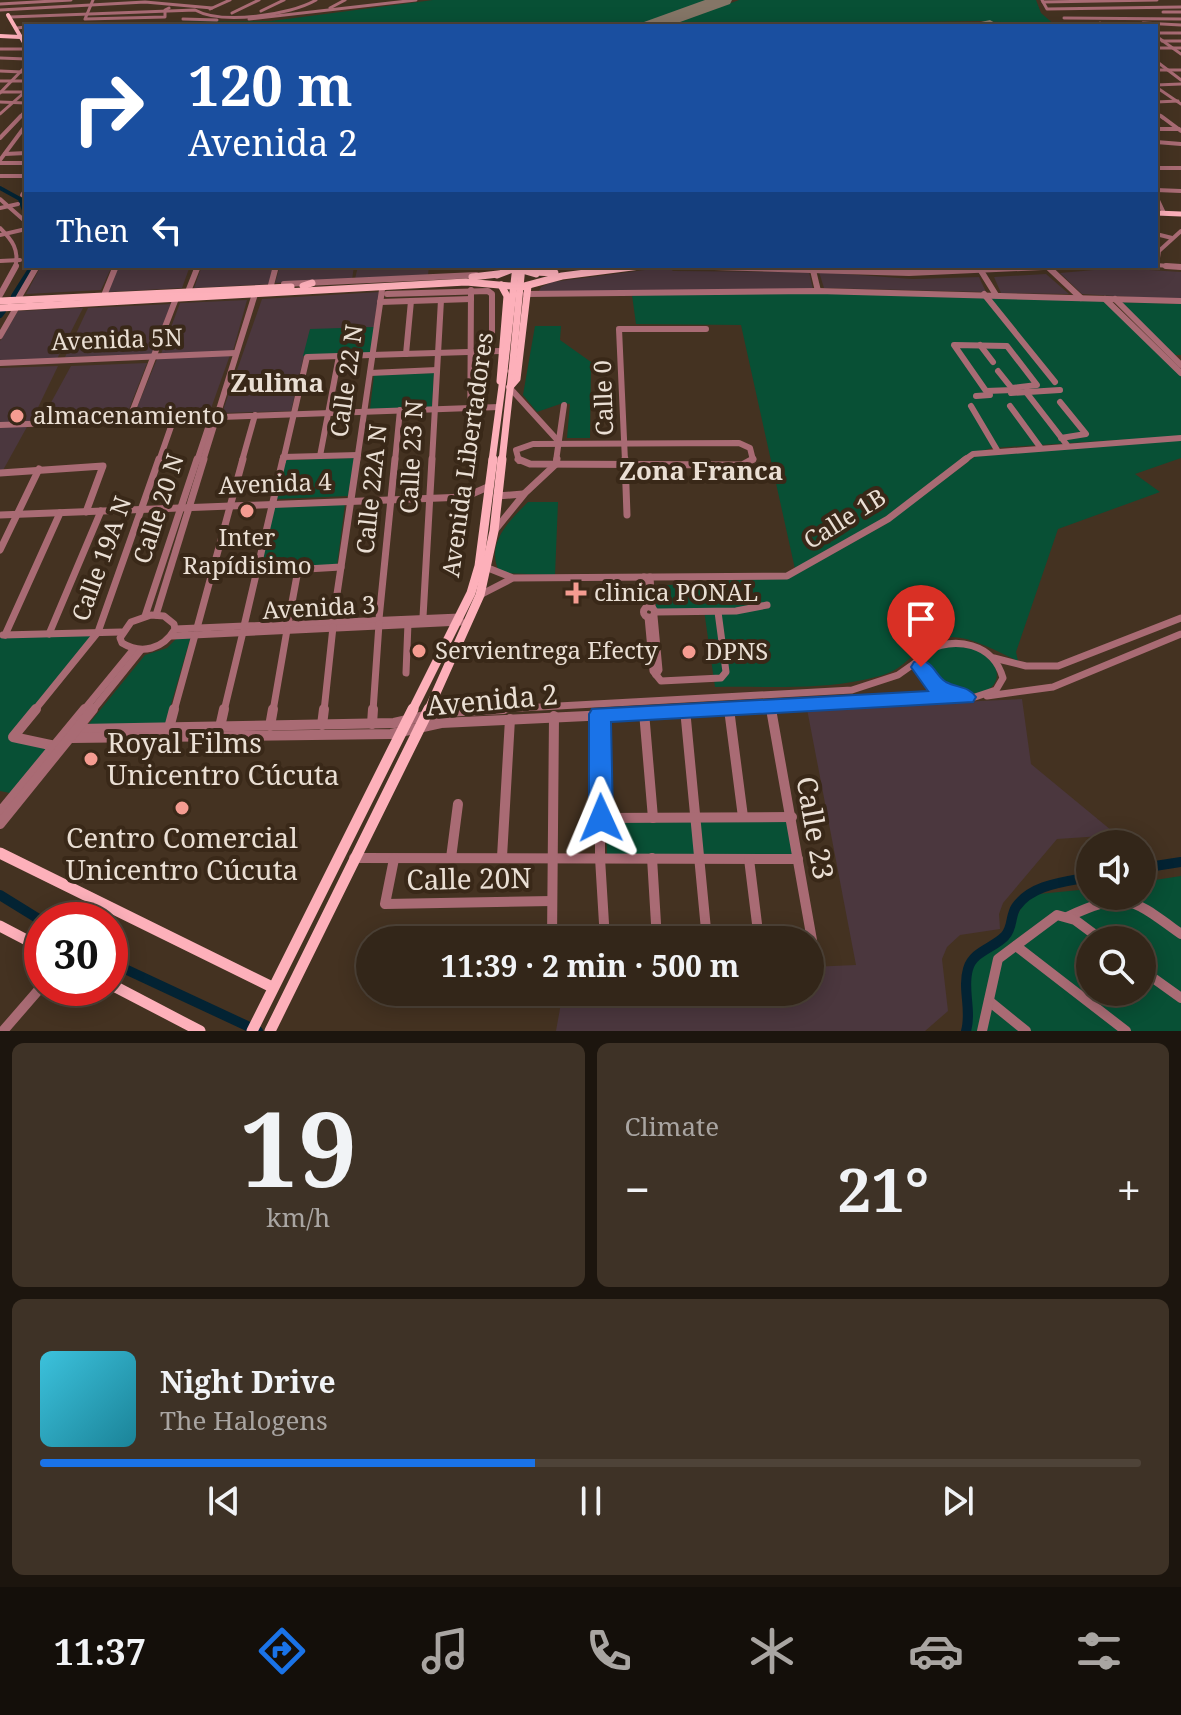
<!DOCTYPE html>
<meta charset="utf-8">
<style>
:root{--surface:#332619;--page:#3e3226;--text:#f1f3f6;--muted:#a9a5a2;--line:#4e4338;--accent:#1a73e8}
body{margin:0;font-family:"Noto Serif",serif;background:var(--page);color:var(--text);height:100vh;display:flex;flex-direction:column;font-size:30px;white-space:nowrap}
*{box-sizing:border-box;margin:0}
p{font-size:26px;color:var(--muted)}
.icon{flex:none;width:44px;height:44px;fill:none;stroke:currentColor;stroke-width:2;stroke-linecap:round;stroke-linejoin:round}
.map{position:relative;height:1031px;overflow:hidden}
.drawer{display:flex;flex-direction:column;gap:12px;padding:12px;background:#1c150e;flex:1}
.drawer>*{flex:none}
.banner{position:absolute;left:24px;top:24px;width:1134px;height:244px;border-radius:0px;box-shadow:0 4px 20px #0003,0 0 0 2px var(--line);background:#1a4fa0;color:#fff;overflow:hidden}
.controls{position:absolute;left:1076px;top:830px;display:grid;gap:16px}
.controls a{display:grid;place-items:center;width:80px;height:80px;border-radius:50%;background:var(--surface);box-shadow:0 4px 20px #0003,0 0 0 2px var(--line);font-size:40px}
.speed{position:absolute;left:24px;top:902px;display:flex;gap:16px;font-size:40px;font-weight:700;text-align:center}
.speed>*{display:grid;place-content:center;width:104px;height:104px;border-radius:50%;background:var(--surface);box-shadow:0 4px 20px #0003,0 0 0 2px var(--line);line-height:1}
.speed .limit{border:12px solid #d22;background:#fff;color:#111}
.pin{position:absolute;display:grid;place-items:center;width:68px;height:68px;color:#fff;margin:-82px -34px;border-radius:50% 50% 50% 0;rotate:-45deg;box-shadow:0 0 8px #0007}
.pin .icon{rotate:45deg}
.me{position:absolute;width:88px;margin:-44px;rotate:359deg;stroke-linejoin:round;filter:drop-shadow(0 0 6px #0008)}
.turn{display:flex;align-items:center;gap:28px;height:168px;padding:0 32px;font-size:36px}
.turn .icon{width:104px;height:104px;stroke-width:2.5}
.turn b{display:block;font-size:56px;line-height:68px}
.then{display:flex;align-items:center;height:76px;padding:0 32px;background:#0003;gap:16px;font-size:30px}
.big{font-size:60px;font-weight:700;line-height:1.1}
.drawer .tile{flex:1;display:flex;flex-direction:column;justify-content:center;gap:12px;min-width:0;padding:0 28px;border-radius:12px;background:var(--page)}
.drawer .dial{align-items:center;gap:0}
.dial b{font-size:104px;line-height:1}
.song{display:flex;align-items:center;gap:24px}
.cover{width:96px;height:96px;border-radius:12px;background:linear-gradient(135deg,hsl(190 70% 55%),hsl(190 70% 35%))}
.played{height:8px;border-radius:4px;background:linear-gradient(90deg,var(--accent) 45%,var(--line) 45%)}
.keys{display:flex;justify-content:space-around;direction:ltr}
.heat{display:flex;justify-content:space-between;align-items:center;font-size:44px;direction:ltr}
.drawer .tiles{flex:1;display:grid;gap:12px;grid-template-columns:1fr 1fr}
.tile:last-child{grid-column:span 2}
.trip{position:absolute;left:356px;top:926px;width:468px;height:80px;border-radius:40px;background:var(--surface);box-shadow:0 4px 20px #0003,0 0 0 2px var(--line);font-weight:700;line-height:80px;text-align:center}
.tabs{display:flex;height:128px;justify-content:space-around;align-items:center;background:#140f0a;color:var(--muted)}
.tabs .icon{width:56px;height:56px}
.tabs .selected{color:var(--accent)}
.tabs b{font-size:36px;color:var(--text)}
.map>svg:first-child{display:block}
</style>
<div class="map">
<svg width="1181" height="1031" viewBox="0 0 1181 1031">
<rect width="100%" height="100%" fill="#443221"/>
<g fill="#4b373e">
<path d="M41 266H112L101 290 26 294Z"/>
<path d="M119 266H190L182 288 107 292Z"/>
<path d="M202 266H277L272 284 194 288Z"/>
<path d="M280 266H354L352 280 275 283Z"/>
<path d="M358 266H429L428 275 355 279Z"/>
<path d="M668 267 673 271 809 272 813 289 538 293 541 287 552 282Z"/>
<path d="M1117 268 1181 272V300L1082 294 1060 273Z"/>
<path d="M819 272 912 279 979 277 986 292 824 288Z"/>
<path d="M1046 274 1069 294 1001 293 994 277Z"/>
<path d="M379 292 374 327 310 330 291 411 222 413 262 299Z"/>
<path d="M247 300 233 351 161 354 180 303Z"/>
<path d="M171 304 152 354 65 357 88 308Z"/>
<path d="M83 308 57 359 0 360V341L18 311Z"/>
<path d="M230 355 209 414 133 417 157 359Z"/>
<path d="M147 363 126 417 42 419 71 366Z"/>
<path d="M58 366 31 422 0 423V368Z"/>
<path d="M28 425 2 472H0V426Z"/>
<path d="M1022 699 1031 764 1117 835 1057 839 1003 903 999 914 1000 929 960 935 947 947 942 959 948 1011 925 1031H556L563 992H810V967L856 965 807 709Z"/>
</g>
<g fill="#085035" fill-rule="evenodd">
<path d="M433 0H708L634 26H140L163 22 271 21Z"/>
<path d="M739 0H1036L1041 13 1056 26H1007L1001 22 981 21 668 26Z"/>
<path d="M817 293 1105 300 1181 376V436L992 448 965 456 883 519 795 569 741 325 636 324 632 295Z"/>
<path d="M1120 302 1181 304V355H1175Z"/>
<path d="M535 326H561L560 340 591 362 590 438H567L570 404 563 403 537 412 523 395Z"/>
<path d="M374 327 371 354 303 356 310 329Z"/>
<path d="M434 373 432 407 370 409 374 375Z"/>
<path d="M1181 440V458L1135 474 1160 492 1058 529 1016 652 1018 661C992 650 954 624 926 645 897 667 902 672 863 680 815 690 763 686 715 687L704 610 656 609V586L793 576 886 524 977 455Z"/>
<path d="M354 458 348 496 276 499 284 460Z"/>
<path d="M528 502H558L555 575 500 573C484 544 510 520 528 502Z"/>
<path d="M345 504 337 566 261 569 274 507Z"/>
<path d="M94 633 10 737 52 747 10 793 0 791V638Z"/>
<path d="M191 636 165 725 87 726 145 655 167 648 177 638Z"/>
<path d="M950 645C959 647 972 647 980 652 1002 662 1004 690 977 693 944 697 896 657 950 645Z"/>
<path d="M789 820 795 854 607 855 606 821Z"/>
<path d="M1181 876V1031H966L971 962 1009 931 1028 895 1090 889V896H1142V882ZM1090 940H1142V992H1090Z"/>
</g>
<g fill="none" stroke-linecap="round" stroke-linejoin="round">
<path stroke="#032333" stroke-width="4" d="M0 188 20 199 26 216"/>
<g stroke="#032333" stroke-width="6">
<path d="M14 296 33 266"/>
<path d="M0 315 3 311"/>
</g>
<g stroke="#032333" stroke-width="10">
<path d="M1142 868 1181 862"/>
<path d="M0 895 42 921"/>
<path d="M110 962 258 1031"/>
<path d="M966 1031C972 1010 962 989 968 969 973 951 994 948 1005 936 1013 928 1010 916 1016 907 1032 884 1065 882 1090 877"/>
</g>
<g fill="#857667" fill-rule="evenodd">
<path d="M705 0H732L730 4 669 26H641L644 22Z"/>
<path d="M990 20 1000 26H978L981 22Z"/>
</g>
<g stroke="#a96b74" stroke-width="3">
<path d="M93 0 85 19 165 17V10L169 8"/>
<path d="M1042 0 1047 9 1181 7"/>
<path d="M1043 2 1157 0"/>
<path d="M0 4 71 0"/>
<path d="M330 8 345 0"/>
<path d="M210 9 230 0"/>
<path d="M0 10 145 2 212 8"/>
<path d="M261 11 284 0"/>
<path d="M1163 12H1181"/>
<path d="M232 13 259 0"/>
<path d="M10 17 195 10C222 25 291 15 316 0"/>
<path d="M1064 18 1181 19"/>
<path d="M183 19 217 20"/>
<path d="M249 19 416 0"/>
<path d="M1100 23 1103 26"/>
<path d="M1143 23 1181 25"/>
<path d="M46 26H53"/>
<path d="M17 28 26 27"/>
<path d="M1156 33H1181"/>
<path d="M1156 36 1181 54"/>
<path d="M1162 41H1181"/>
<path d="M1156 48H1181"/>
<path d="M0 49H26"/>
<path d="M0 58 26 59"/>
<path d="M1156 61 1181 80"/>
<path d="M1156 70H1181"/>
<path d="M0 71 22 72"/>
<path d="M0 81H26"/>
<path d="M1156 85 1181 84"/>
<path d="M1156 87 1181 104"/>
<path d="M1 92H26"/>
<path d="M0 93 26 66"/>
<path d="M0 102 26 103"/>
<path d="M1156 102 1178 101"/>
<path d="M1156 112 1163 118"/>
<path d="M0 114 26 91"/>
<path d="M19 118 26 110"/>
</g>
<g stroke="#a96b74" stroke-width="4">
<path d="M1161 116 1181 131"/>
<path d="M1156 129H1179"/>
<path d="M0 138 21 116"/>
<path d="M1156 142 1181 144"/>
<path d="M5 154 26 153"/>
<path d="M0 160 26 125"/>
<path d="M0 163H26"/>
<path d="M1156 168H1181"/>
<path d="M0 176H26"/>
<path d="M1156 190 1181 191"/>
<path d="M22 195 26 189"/>
<path d="M1156 196 1164 213"/>
<path d="M0 199 26 222"/>
<path d="M0 208 18 204"/>
<path d="M0 228C12 240 20 250 15 268"/>
<path d="M1156 234 1172 238"/>
<path d="M0 235 26 229"/>
<path d="M0 261 20 260"/>
<path d="M1156 265 1181 267"/>
<path d="M1157 265 1159 251 1181 231"/>
<path d="M681 266 739 268"/>
<path d="M1025 268 1065 266"/>
</g>
<g stroke="#a96b74" stroke-width="6">
<path d="M681 266 909 273 1065 266"/>
<path d="M812 266 818 291"/>
<path d="M978 266 996 295"/>
<path d="M1166 266 1181 267"/>
<path d="M1048 267 1081 298"/>
<path d="M284 284 476 275"/>
<path d="M271 285 276 266"/>
<path d="M189 289 198 266"/>
<path d="M105 293 116 266"/>
<path d="M387 294 488 291 492 294V338"/>
<path d="M526 294 818 291 1181 301"/>
<path d="M984 294 1055 382"/>
<path d="M0 295 16 266"/>
<path d="M19 297 37 266"/>
<path d="M1105 299 1181 373"/>
<path d="M1115 299 1181 365"/>
<path d="M380 302 471 299"/>
<path d="M0 336 15 310"/>
<path d="M980 345 993 362"/>
<path d="M406 354 411 301"/>
<path d="M0 363 236 353"/>
<path d="M998 371 1014 391"/>
<path d="M370 373 437 370"/>
<path d="M509 387 560 443"/>
<path d="M1012 388 1037 385 1007 346 954 345 986 391 1013 390"/>
<path d="M1026 392 1067 445"/>
<path d="M1011 393 1060 390"/>
<path d="M976 396 990 395"/>
<path d="M1060 402 1086 434 1061 438"/>
<path d="M971 406 997 450"/>
<path d="M1010 406 1040 447"/>
<path d="M129 420 175 301"/>
<path d="M0 425 499 407"/>
<path d="M320 456 339 356"/>
<path d="M283 457 358 455"/>
<path d="M159 461 174 418"/>
<path d="M197 461 210 422 215 417"/>
<path d="M203 461 255 294"/>
<path d="M242 461 255 415"/>
<path d="M283 461 307 357 500 351"/>
<path d="M357 461 382 290"/>
<path d="M395 461 400 410"/>
<path d="M432 461 441 300"/>
<path d="M470 461 471 290"/>
<path d="M519 461 516 450 533 444 739 443 750 448 753 460 750 461"/>
<path d="M556 461 564 405"/>
<path d="M625 461 619 329H706"/>
<path d="M963 461 973 454 1181 438"/>
</g>
<g stroke="#a96b74" stroke-width="7">
<path d="M518 459 530 464 742 465 753 459"/>
<path d="M625 459 627 515"/>
<path d="M470 465V459"/>
<path d="M0 473 103 466 86 512"/>
<path d="M497 496 523 494"/>
<path d="M0 515 465 497 490 486"/>
<path d="M495 530 525 493 556 464 557 459"/>
<path d="M0 550 39 469"/>
<path d="M488 568 513 578 787 576 888 519 966 459"/>
<path d="M256 572 341 567"/>
<path d="M644 577 647 607"/>
<path d="M650 577 652 608"/>
<path d="M480 595 511 579"/>
<circle cx="649" cy="612" r="5.5"/>
<path d="M656 612 736 611 767 605"/>
<path d="M151 615 164 616 174 624 175 629C163 649 142 655 122 643L120 638 131 622Z"/>
<path d="M156 615 204 459"/>
<path d="M145 616 197 459"/>
<path d="M654 616 659 670 656 675"/>
<path d="M423 617 432 459"/>
<path d="M648 617 653 671 661 681 721 678 726 672 718 612"/>
<path d="M379 619 395 459"/>
<path d="M333 621 357 459"/>
<path d="M288 624 298 570"/>
<path d="M244 626 283 459"/>
<path d="M197 628 243 459"/>
<path d="M175 629 460 617"/>
<path d="M49 634 101 511"/>
<path d="M3 635 121 632"/>
<path d="M5 635 60 513"/>
<path d="M172 636 461 622"/>
<path d="M994 658 1026 666H1058L1181 618"/>
<path d="M406 673 408 623"/>
<path d="M987 696 1053 687 1181 634"/>
<path d="M771 706 772 711"/>
<path d="M729 707V711"/>
<path d="M34 711 98 632 159 459"/>
<path d="M83 711 133 650"/>
<path d="M92 711 141 650"/>
<path d="M174 711 195 635"/>
<path d="M224 711 243 632"/>
<path d="M273 711 287 630"/>
<path d="M324 711 333 627"/>
<path d="M373 711 379 624"/>
<path d="M467 711 852 690 898 675 922 658"/>
<path d="M694 711 975 697 996 690 1003 678C993 643 956 636 926 651L921 667 936 686 965 697"/>
</g>
<g stroke="#a96b74" stroke-width="10">
<path d="M36 709 13 737 55 746"/>
<path d="M685 709 707 940"/>
<path d="M729 709 743 817"/>
<path d="M771 709 815 957H810"/>
<path d="M644 712 653 818"/>
<path d="M600 714V858L605 940"/>
<path d="M372 724 373 709"/>
<path d="M322 725 324 709"/>
<path d="M270 726 273 709"/>
<path d="M220 727 224 709"/>
<path d="M169 728 174 709"/>
<path d="M79 729 394 723 443 712 504 709"/>
<path d="M71 738 391 734 441 723 735 709"/>
<path d="M0 812 85 709"/>
<path d="M601 818 792 817"/>
<path d="M0 824 93 709"/>
<path d="M502 857 510 719"/>
<path d="M354 858 798 859"/>
<path d="M451 858 458 804"/>
<path d="M652 858 657 940"/>
<path d="M394 859 385 904 552 901"/>
<path d="M749 859 759 940"/>
<path d="M1067 917C1126 890 1131 898 1181 934"/>
<path d="M552 940 554 716"/>
<path d="M1016 946 1126 1031"/>
<path d="M1142 970 1181 998"/>
<path d="M989 1001 1026 1031"/>
<path d="M3 1031 42 986"/>
<path d="M982 1031 998 959 1057 915 1075 920 1102 940"/>
</g>
<g stroke="#fdb0ba" stroke-width="4">
<path d="M8 15 26 46"/>
<path d="M0 36 20 37"/>
</g>
<g stroke="#fdb0ba" stroke-width="5">
<path d="M1156 213 1181 214"/>
<path d="M626 268 640 266"/>
</g>
<g stroke="#fdb0ba" stroke-width="7">
<path d="M535 272 555 273"/>
<path d="M497 275 515 268 536 274"/>
<path d="M472 277 498 274"/>
<path d="M303 286 312 283"/>
<path d="M0 301 291 287"/>
<path d="M0 308 466 282 521 287 562 276 640 266"/>
<path d="M500 381 507 296 501 285"/>
<path d="M510 387 517 379 528 286"/>
<path d="M492 461 504 371"/>
<path d="M502 461 512 371"/>
</g>
<g stroke="#fdb0ba" stroke-width="9">
<path d="M412 711 471 593 479 566 493 459"/>
<path d="M428 711 480 595 494 531 502 459"/>
</g>
<g stroke="#fdb0ba" stroke-width="11">
<path d="M0 853 272 987"/>
<path d="M0 926 42 948"/>
<path d="M110 984 200 1031"/>
<path d="M252 1031 413 709"/>
<path d="M270 1031 429 709"/>
</g>
<g stroke="#fdb0ba" stroke-width="7">
<path d="M504 371 516 266"/>
<path d="M512 371 522 266"/>
</g>
</g>
<path fill="#1a73e8" stroke="#114b97" stroke-width="2" d="M921 660C934 663 936 676 946 682 957 688 969 686 976 697L973 702 611 722 613 818 609 824 601 827 592 824 589 818V714L592 709 928 691 911 667 914 662Z"/>
<g fill="#f59c91" stroke="#392818" stroke-width="3">
<circle cx="17" cy="416" r="8"/>
<circle cx="247" cy="511" r="8"/>
<path d="M572 581h8v8h8v8h-8v8h-8v-8h-8v-8h8z"/>
<circle cx="419" cy="651" r="8"/>
<circle cx="689" cy="652" r="8"/>
<circle cx="91" cy="759" r="8"/>
<circle cx="182" cy="808" r="8"/>
</g>
<g text-anchor="middle" stroke-width="8" stroke-linejoin="round" paint-order="stroke">
<g font-size="24" fill="#eadfd4" stroke="#392818">
<text transform="translate(117 340) rotate(-2)" y="8">Avenida 5N</text>
<text transform="translate(347 381) rotate(-82)" y="8">Calle 22 N</text>
<text transform="translate(604 398) rotate(-92)" y="8">Calle 0</text>
<text transform="translate(468 455) rotate(-82)" y="8">Avenida Libertadores</text>
<text transform="translate(412 457) rotate(-87)" y="8">Calle 23 N</text>
<text transform="translate(275 484) rotate(-2)" y="8">Avenida 4</text>
<text transform="translate(372 489) rotate(-84)" y="8">Calle 22A N</text>
<text transform="translate(159 509) rotate(-72)" y="8">Calle 20 N</text>
<text transform="translate(845 519) rotate(-32)" y="8">Calle 1B</text>
<text transform="translate(102 559) rotate(-70)" y="8">Calle 19A N</text>
<text transform="translate(319 608) rotate(-3)" y="8">Avenida 3</text>
</g>
<g font-size="24" fill="#eadfd4" stroke="#392818" text-anchor="start">
<text x="33" y="424">almacenamiento</text>
<text x="247" y="546" text-anchor="middle">Inter<tspan x="247" dy="28">Rapídisimo</tspan></text>
<text x="594" y="601">clinica PONAL</text>
<text x="435" y="659">Servientrega Efecty</text>
<text x="705" y="660">DPNS</text>
</g>
<g font-size="26" font-weight="bold" fill="#eadfd4" stroke="#392818">
<text x="277" y="392">Zulima</text>
<text x="701" y="480">Zona Franca</text>
</g>
<g font-size="28" fill="#eadfd4" stroke="#392818">
<text transform="translate(492 700) rotate(-5)" y="10">Avenida 2</text>
<text transform="translate(815 828) rotate(80)" y="10">Calle 23</text>
<text transform="translate(469 879) rotate(-1)" y="10">Calle 20N</text>
</g>
<g font-size="28" fill="#eadfd4" stroke="#392818" text-anchor="start">
<text x="107" y="753">Royal Films<tspan x="107" dy="32">Unicentro Cúcuta</tspan></text>
<text x="182" y="848" text-anchor="middle">Centro Comercial<tspan x="182" dy="32">Unicentro Cúcuta</tspan></text>
</g>
</g>
</svg>
<div class="controls">
<a><svg class="icon" aria-label="sound" viewBox="0 0 24 24"><path d="M4 9h4l5-4v14l-5-4H4zM17 9q2 3 0 6"/></svg></a>
<a><svg class="icon" aria-label="search" viewBox="0 0 24 24"><circle cx="10" cy="10" r="6"/><path d="M15 15l6 6"/></svg></a>
</div>
<div class="speed"><div class="limit">30</div></div>
<div class="pin" style="left:921px;top:667px;background:#d93025"><svg class="icon" aria-label="arrive" viewBox="0 0 24 24"><path d="M6 21V4h12l-3 4 3 4H6"/></svg></div>
<svg class="me" style="left:601px;top:818px" viewBox="-20 -20 40 40"><path d="M0-17L14 15 0 8-14 15z" fill="#1a73e8" stroke="#fff" stroke-width="4"/></svg>
<div class="trip">11:39 · 2 min · 500 m</div>
<div class="banner">
<div class="turn"><svg class="icon" aria-label="right" viewBox="0 0 24 24"><path d="M7 20v-9h11M14 6l5 5-5 5"/></svg><div><b>120 m</b>Avenida 2</div></div>
<div class="then">Then<svg class="icon" aria-label="left" viewBox="0 0 24 24"><path d="M17 20v-9H6M10 6l-5 5 5 5"/></svg></div>
</div>
</div>
<section class="drawer">
<div class="tiles">
<div class="tile dial"><b>19</b><p>km/h</p></div>
<div class="tile"><p>Climate</p>
<div class="heat"><a>−</a><b class="big">21°</b><a>+</a></div>
</div>
<div class="tile">
<div class="song"><i class="cover"></i><div><b>Night Drive</b><p>The Halogens</p></div></div>
<div class="played"></div>
<div class="keys"><svg class="icon" aria-label="previous" viewBox="0 0 24 24"><path d="M18 5L8 12l10 7zM5 5v14"/></svg><svg class="icon" aria-label="pause" viewBox="0 0 24 24"><path d="M8 5v14M16 5v14"/></svg><svg class="icon" aria-label="next" viewBox="0 0 24 24"><path d="M6 5l10 7-10 7zM19 5v14"/></svg></div>
</div>
</div>
</section>
<nav class="tabs">
<b>11:37</b>
<svg class="icon selected" aria-label="directions" viewBox="0 0 24 24"><path d="M12 3l9 9-9 9-9-9zM9 14v-3h6M13 9l2 2-2 2"/></svg>
<svg class="icon" aria-label="music" viewBox="0 0 24 24"><path d="M9 18V5l10-2v13"/><circle cx="6" cy="18" r="3"/><circle cx="16" cy="16" r="3"/></svg>
<svg class="icon" aria-label="phone" viewBox="0 0 24 24"><path d="M5 4h4l2 5-3 2q2 4 5 5l2-3 5 2v4C11 20 4 13 5 4z"/></svg>
<svg class="icon" aria-label="climate" viewBox="0 0 24 24"><path d="M12 3v18M4 7l16 10M4 17L20 7"/></svg>
<svg class="icon" aria-label="car" viewBox="0 0 24 24"><path d="M5 17H2v-5l4-1 3-4h7l3 4 3 1v5h-3M9 17h6M6 11h13"/><circle cx="7" cy="17" r="2"/><circle cx="17" cy="17" r="2"/></svg>
<svg class="icon" aria-label="filters" viewBox="0 0 24 24"><path d="M4 7h16M4 17h16"/><circle cx="9" cy="7" r="2"/><circle cx="15" cy="17" r="2"/></svg>
</nav>
